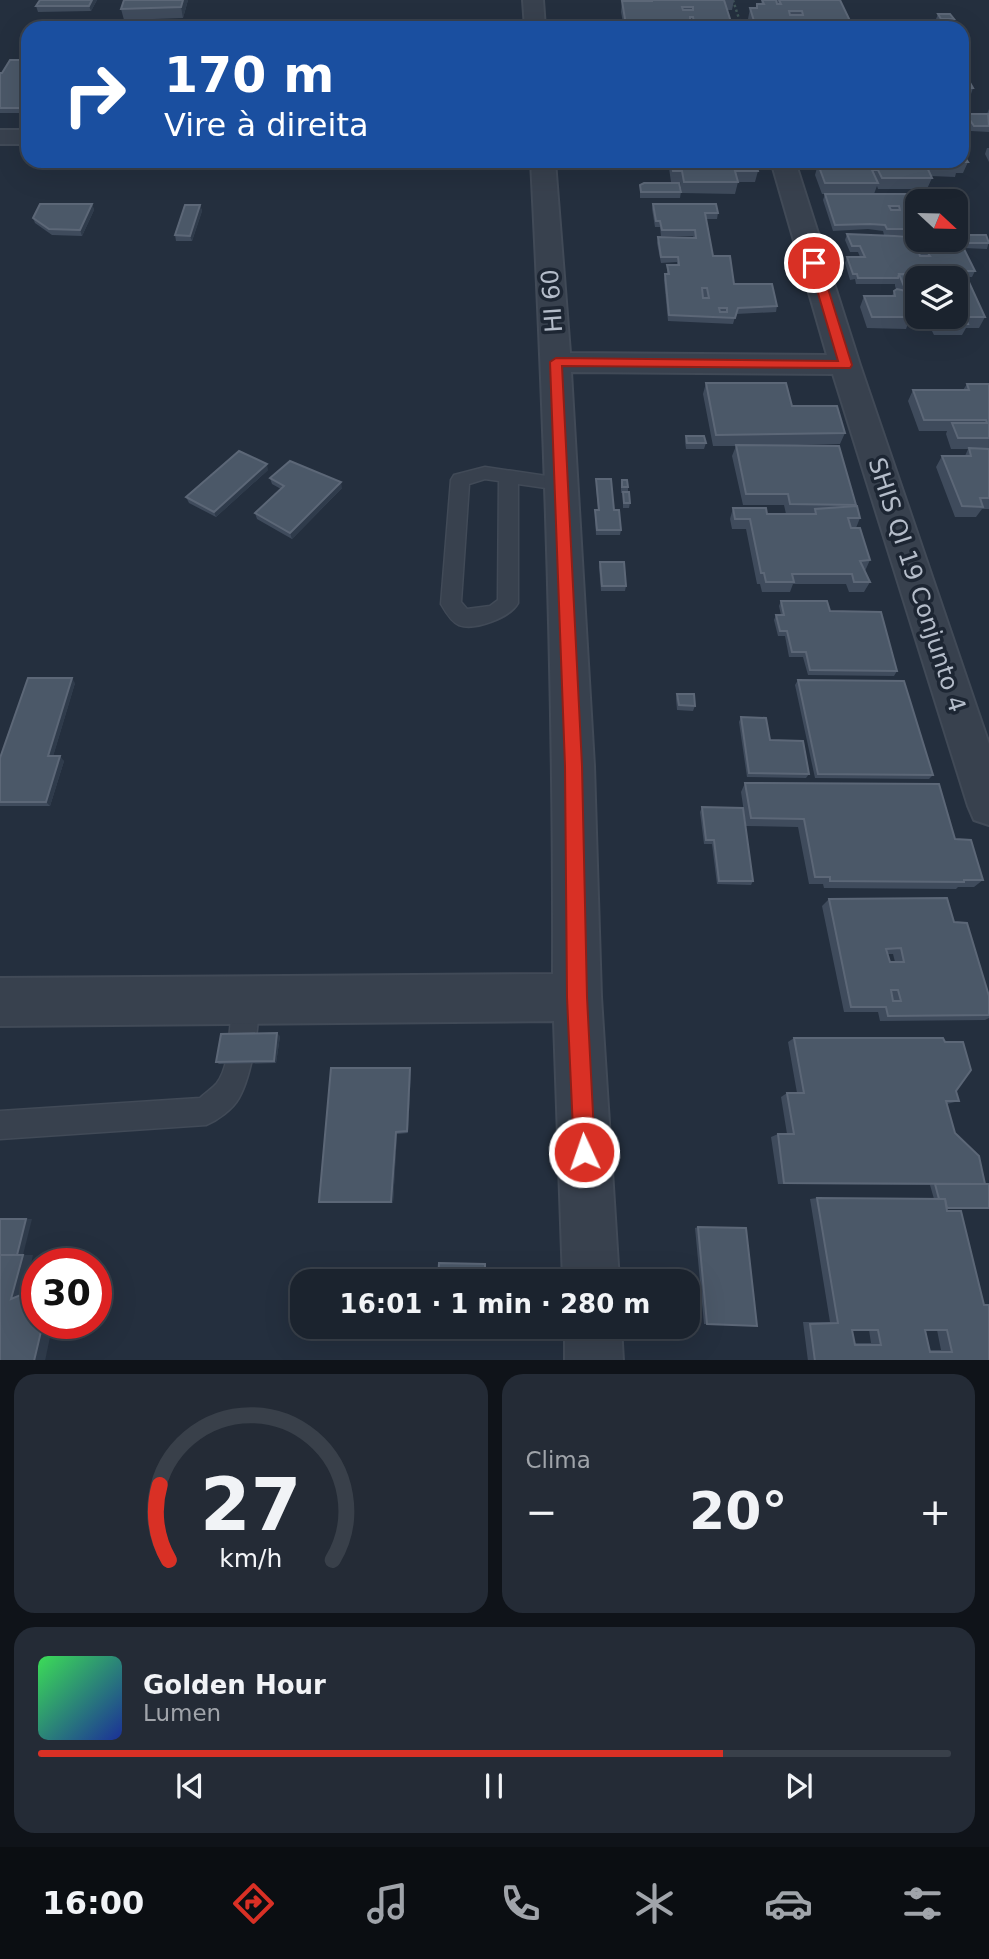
<!DOCTYPE html>
<html lang="pt">
<meta charset="utf-8">
<style>
:root{--surface:#1b232e;--page:#242b36;--text:#f1f3f6;--muted:#a0a4aa;--line:#39404a;--accent:#d93025}
body{margin:0;font-family:"DejaVu Sans",sans-serif;background:var(--page);color:var(--text);height:100vh;display:flex;flex-direction:column;font-size:26px;white-space:nowrap}
*{box-sizing:border-box;margin:0}
p{font-size:23px;color:var(--muted)}
.icon{flex:none;width:38px;height:38px;fill:none;stroke:currentColor;stroke-width:2;stroke-linecap:round;stroke-linejoin:round}
.map{position:relative;height:1360px;overflow:hidden}
.details{display:flex;flex-direction:column;gap:14px;padding:14px;background:#0f1319;flex:1}
.details>*{flex:none}
.hud{position:absolute;left:21px;top:21px;width:948px;height:147px;border-radius:21px;box-shadow:0 7px 28px #0002,0 0 0 2px var(--line);background:#1a4fa0;color:#fff;overflow:hidden}
.needle{width:46px;rotate:112deg}
.fabs{position:absolute;left:905px;top:189px;display:grid;gap:14px}
.fabs a{display:grid;place-items:center;width:63px;height:63px;border-radius:14px;background:var(--surface);box-shadow:0 7px 28px #0002,0 0 0 2px var(--line);font-size:35px}
.speed{position:absolute;left:21px;top:1248px;display:flex;gap:14px;font-size:35px;font-weight:700;text-align:center}
.speed>*{display:grid;place-content:center;width:91px;height:91px;border-radius:50%;background:var(--surface);box-shadow:0 7px 28px #0002,0 0 0 2px var(--line);line-height:1}
.speed .limit{border:10px solid #d22;background:#fff;color:#111}
.pin{position:absolute;display:grid;place-items:center;width:60px;height:60px;color:#fff;margin:-30px;border:4px solid #fff;border-radius:50%;box-shadow:0 2px 7px #0007}
.me{position:absolute;width:77px;margin:-38px;rotate:357deg;stroke-linejoin:round;filter:drop-shadow(0 0 5px #0008)}
.turn{display:flex;align-items:center;gap:24px;height:147px;padding:0 28px;font-size:32px}
.turn .icon{width:91px;height:91px;stroke-width:2.5}
.turn b{display:block;font-size:49px;line-height:60px}
.big{font-size:52px;font-weight:600;line-height:1.1}
.details .widget{flex:1;display:flex;flex-direction:column;justify-content:center;gap:10px;min-width:0;padding:0 24px;border-radius:21px;background:var(--page)}
.details .dial{align-items:center;gap:0}
.dial svg{height:182px;overflow:visible;fill:none;stroke:var(--line);stroke-width:7;stroke-linecap:round;text-anchor:middle}
.dial text{fill:var(--text);stroke:none}
.song{display:flex;align-items:center;gap:21px}
.cover{width:84px;height:84px;border-radius:10px;background:linear-gradient(135deg,hsl(130 70% 55%),hsl(230 70% 35%))}
.played{height:7px;border-radius:4px;background:linear-gradient(90deg,var(--accent) 75%,var(--line) 75%)}
.keys{display:flex;justify-content:space-around;direction:ltr}
.heat{display:flex;justify-content:space-between;align-items:center;font-size:38px;direction:ltr}
.details .tiles{flex:1;display:grid;gap:14px;grid-template-columns:1fr 1fr}
.widget:last-child{grid-column:span 2}
.trip{position:absolute;left:290px;top:1269px;width:410px;height:70px;border-radius:21px;background:var(--surface);box-shadow:0 7px 28px #0002,0 0 0 2px var(--line);font-weight:600;line-height:70px;text-align:center}
.tab-bar{display:flex;height:112px;justify-content:space-around;align-items:center;background:#0b0e12;color:var(--muted)}
.tab-bar .icon{width:49px;height:49px}
.tab-bar .on{color:var(--accent)}
.tab-bar b{font-size:32px;color:var(--text)}
.map>svg:first-child{display:block}
</style>
<div class="map">
<svg width="989" height="1361" viewBox="0 0 989 1361">
<rect width="100%" height="100%" fill="#242f3e"/>
<g fill="none" stroke-linecap="round" stroke-linejoin="round">
<g stroke="#414a57" stroke-width="3">
<g id="lane">
<path d="M485 467 560 478 566 479 569 484 566 489 560 490 518 484V603C510 618 474 631 459 625 451 622 445 611 441 604L451 480 454 475ZM485 479 499 481 498 600 490 606 467 609 461 602 469 484Z"/>
<path d="M246 987 255 991C264 1012 251 1077 239 1098 233 1109 218 1120 206 1125L0 1139V1111L200 1098C205 1093 213 1088 217 1083 234 1060 226 1017 237 991Z"/>
</g>
</g>
<g stroke="#414a57" stroke-width="4">
<g id="street">
<path d="M523 0H543L545 28H525Z"/>
<rect x="0" y="130" width="28" height="14"/>
<path d="M531 161H555L570 353 827 355 771 161H795L860 365 989 744V825L974 820 968 806 833 374 571 372 594 766 601 997 619 1281H563L554 1021 0 1026V978L553 974C554 702 545 432 531 161Z"/>
<path d="M565 1326H621L623 1361H565Z"/>
</g>
</g>
<path stroke="#3f5557" stroke-width="2.5" stroke-dasharray="2.5 2.5" stroke-linecap="butt" d="M733 0 742 28"/>
<use href="#lane" fill="#38414e" fill-rule="evenodd"/>
<use href="#street" fill="#38414e" fill-rule="evenodd"/>
</g>
<g fill="#3f4b5c" fill-rule="evenodd">
<path d="M97 0 91 11 38 12 36 6Z"/>
<path d="M188 0 183 18 124 20 121 9Z"/>
<path d="M649 0H734L732 10H727L731 22 730 28H624L621 12 622 1H649Z"/>
<path d="M762 0H840L852 25 851 28H896H751L748 19 750 8H756L757 4H761Z"/>
<path d="M938 14 954 19 952 25H939L936 19Z"/>
<path d="M28 54V113H0V73H2L22 60Z"/>
<path d="M962 72 973 88 971 94H962Z"/>
<path d="M989 109V132L971 131 963 119 966 114H987Z"/>
<path d="M987 148H989V162L985 154Z"/>
<path d="M668 161H755L758 171 755 182H738L735 194 682 193 680 182H671Z"/>
<path d="M847 161H962L968 162 963 173H956L955 177 931 176 932 178 927 189H878L877 186 874 194H960L966 206 963 211H956V201H917V235H884L883 231 868 229 833 231 823 200 825 194H843H822L815 175 818 164H848Z"/>
<path d="M640 185 681 192 680 198H640Z"/>
<path d="M92 204 94 210 82 236 52 235 35 223 33 218Z"/>
<path d="M653 204 718 213 717 219H706L713 256 734 284 777 306 776 312 736 314 733 324 668 321 664 280 665 274H667V265H677V262L661 263 657 243 658 237 694 238 693 236H661L660 227H655L652 209Z"/>
<path d="M200 205 202 211 192 241H176L175 235Z"/>
<path d="M847 234 989 241 987 249 964 248 975 271 972 277H963L985 317 979 328H966L962 335H934L931 329H912L909 321 906 329 867 328 860 307 864 296H892L894 291 896 289 895 286V284H856L855 279 850 280 845 263 847 257H860L858 252H850L845 240ZM945 272H955L956 274H946Z"/>
<path d="M706 383 792 406 845 433 840 444 754 446 856 505 855 506 860 518 856 528 870 560 865 571 870 582 864 592H849L846 584H793L790 592H762L760 584H757L746 529H732L730 519 733 508 767 514H786L784 505H743L732 456 736 446H713L703 394Z"/>
<path d="M967 384H989V509H982L976 517H955L936 467 942 456H965L968 449H951L946 434 947 431H919L908 401 913 390H963Z"/>
<path d="M686 436 706 443 704 449H686L685 442Z"/>
<path d="M268 470 216 517 189 503 186 497Z"/>
<path d="M270 478 342 488 292 539 257 519 255 513 281 489 272 484Z"/>
<path d="M596 479 614 510 621 530 620 535H596L595 516V510H598L596 485Z"/>
<path d="M622 480 628 487V492L630 503 629 508H623V493H621V486Z"/>
<path d="M600 562 626 586 625 591H601L599 567Z"/>
<path d="M781 601 830 611 897 671 894 676 808 675 803 657H789L785 636H778L774 620 776 615H781L779 606Z"/>
<path d="M798 680 933 775 929 779 815 778 795 685Z"/>
<path d="M75 683 53 756 64 761 50 806H0V758Z"/>
<path d="M677 694 695 706 693 711 677 710 676 699Z"/>
<path d="M741 717 809 774 806 778 747 777 739 722Z"/>
<path d="M745 783 955 839 983 880 974 887H958L956 889 824 888 823 884H809L798 827 746 826 741 792Z"/>
<path d="M702 807 753 881 751 885 717 884 712 844H704L700 812Z"/>
<path d="M829 899 954 922 989 996V1018L985 1020 880 1021 878 1012H844L822 906ZM888 954H893L895 962H890Z"/>
<path d="M280 1036 276 1063 219 1064 216 1062Z"/>
<path d="M794 1038 956 1091 959 1101 947 1104 955 1133 985 1184H989V1209H947L984 1305H989V1361H808L803 1322H830L810 1199 817 1198 934 1199 930 1185 778 1184 771 1137 778 1134H787L781 1097 787 1093H797L788 1042ZM852 1330H869L871 1343H854ZM925 1330H937L941 1350H929Z"/>
<path d="M410 1068 411 1070 408 1133 397 1134 393 1203 319 1202Z"/>
<path d="M698 1227 707 1324H704L695 1228Z"/>
</g>
<g fill="#2f3b4b">
<path d="M92 0H97L91 11 89 6Z"/>
<path d="M183 0H188L183 18 181 7Z"/>
<path d="M92 204 94 210 82 236 80 230Z"/>
<path d="M200 205 202 211 192 241 190 236Z"/>
<path d="M267 464 268 470 216 517 214 512Z"/>
<path d="M341 482 342 488 292 539 290 533Z"/>
<path d="M72 678 75 683 52 760 48 756Z"/>
<path d="M60 756 64 761 50 806 46 802Z"/>
<path d="M277 1033 280 1036 276 1063 274 1061Z"/>
<path d="M410 1068 411 1070 408 1133 407 1131Z"/>
<path d="M396 1132 397 1134 393 1203 391 1202Z"/>
<path d="M26 1219H32L23 1255H33L24 1294 34 1293 33 1299H11L17 1255Z"/>
<path d="M43 1323H53L45 1361H34Z"/>
</g>
<g fill="#4b5868" stroke="#5c6777" stroke-width="2" fill-rule="evenodd">
<path d="M40 0H92L89 6H36Z"/>
<path d="M124 0H183L181 7 121 9Z"/>
<path d="M652 0H724L731 22H694L693 17H690V22L663 21V25H626L622 1H652ZM682 7H693V10H683Z"/>
<path d="M762 0H776L777 4H781L779 0H840L852 25 817 24 814 22 789 20 754 21 750 8H757V4H764ZM789 11H802L803 15H790Z"/>
<path d="M938 14H950L954 19H941Z"/>
<path d="M25 54H28V104L26 108H0V73H2L10 60H22Z"/>
<path d="M962 72H964L973 88H962Z"/>
<path d="M966 114H988L989 126H974Z"/>
<path d="M962 153 968 162H958L959 165H926L932 178H882L878 170H872L878 183H825L818 164H856L855 161H962Z"/>
<path d="M671 161H755L758 171H735L738 182H684L682 171H673Z"/>
<path d="M644 183H679L681 192H641L640 185Z"/>
<path d="M825 194H960L966 206H956V201H945V200L917 201V229H887L885 225 870 224 835 225ZM889 206H899L900 210H891Z"/>
<path d="M40 204H92L80 230 49 229 33 218Z"/>
<path d="M653 204H716L718 213H705L713 256H730L734 284H772L777 306 738 308 735 318 669 315 665 274H669L667 265H679L678 257H661L658 237 696 238 695 230H662L660 221H656ZM702 288H707L709 298H703ZM719 308H727V312H720Z"/>
<path d="M185 205H200L190 236 175 235Z"/>
<path d="M847 234 917 237V240H956V235H986L989 243H961L975 271H960L958 266H943L946 274H899L898 278H858L857 274H853L847 257H865L860 246H852ZM919 253H928L930 256H920Z"/>
<path d="M899 274 960 275 968 280 985 317H965L968 324H939L937 317H917L912 306H907L911 317H872L864 296H895L894 291 897 289 906 291ZM917 278H956V317H917Z"/>
<path d="M706 383H786L792 406H837L845 433 716 435Z"/>
<path d="M967 384H989V438H958L952 423H987L986 420H924L913 390H969Z"/>
<path d="M686 436H704L706 443H687Z"/>
<path d="M736 445 839 446 856 505 790 504 788 494H746Z"/>
<path d="M969 448 989 449V498H980L983 507 962 506 942 456H971Z"/>
<path d="M239 451 267 464 214 512 186 497Z"/>
<path d="M290 461 341 482 290 533 255 513 284 486 270 478Z"/>
<path d="M596 479H611L614 510H619L621 530H597L595 510H599Z"/>
<path d="M622 480H627L628 487H622Z"/>
<path d="M623 492H629L630 503H624Z"/>
<path d="M857 506 860 518H848L851 528H860L870 560 860 561 870 582H854L852 574H792L794 582H766L764 573H761L750 519H735L733 508H766L767 514H816L815 509Z"/>
<path d="M600 562H624L626 586H602Z"/>
<path d="M781 601H827L830 611 881 612 897 671 810 670 806 652H792L787 631H780L776 615H784Z"/>
<path d="M28 678H72L48 756H60L46 802H0V758Z"/>
<path d="M798 680 904 681 933 775 818 774Z"/>
<path d="M677 694H694L695 706 679 705Z"/>
<path d="M741 717 766 718 770 740 803 741 809 774 749 773Z"/>
<path d="M745 783 939 784 955 839 971 840 983 880H964V882L830 881V877H815L804 819 751 818Z"/>
<path d="M702 807 743 808 753 881H719L714 840H706Z"/>
<path d="M947 898 954 922 967 923 989 996V1015L888 1016 886 1007H851L829 899ZM901 948 904 962H890L886 949ZM891 990H898L901 1001H893Z"/>
<path d="M277 1033 274 1061 216 1062 221 1034Z"/>
<path d="M794 1038H943L945 1042H963L971 1070 956 1091 959 1101H946L955 1133 979 1156 985 1184 784 1183 778 1134H794L787 1093H804Z"/>
<path d="M331 1068H410L407 1131 396 1132 391 1202H319Z"/>
<path d="M935 1184H989V1208H947L945 1199H939Z"/>
<path d="M817 1198 945 1199 947 1211H961L984 1305H989V1361H815L810 1324 838 1323ZM852 1330H878L881 1345H855ZM925 1330H947L952 1352H930Z"/>
<path d="M0 1219H26L17 1255H0Z"/>
<path d="M698 1227 746 1228 757 1326 707 1324Z"/>
<path d="M0 1255H23L11 1299 23 1294 22 1300 37 1299V1323H43L34 1361H0Z"/>
<path d="M439 1263 485 1264V1281H438Z"/>
</g>
<path fill="#d93025" stroke="#8d1f18" stroke-width="2" d="M810 260 820 263 852 365 850 368 562 366 582 766 587 997 595 1152 592 1159 584 1163 577 1159 574 1152 567 997 565 766 550 362 556 358 838 361 809 263Z"/>
<g text-anchor="middle" stroke-width="7" stroke-linejoin="round" paint-order="stroke">
<g font-size="24" fill="#b4bcc9" stroke="#1d2633">
<text transform="translate(552 301) rotate(-94)" y="8">HI 60</text>
<text transform="translate(917 585) rotate(72)" y="8">SHIS QI 19 Conjunto 4</text>
</g>
</g>
</svg>
<div class="fabs">
<a><svg class="needle" viewBox="-14 -14 28 28"><path d="M0-13l5 13h-10z" fill="#e53935"/><path d="M0 13l5-13h-10z" fill="#a0a4aa"/></svg></a>
<a><svg class="icon" aria-label="layers" viewBox="0 0 24 24"><path d="M12 4l9 5-9 5-9-5zM3 14l9 5 9-5"/></svg></a>
</div>
<div class="speed"><div class="limit">30</div></div>
<div class="pin" style="left:814px;top:263px;background:#d93025"><svg class="icon" aria-label="arrive" viewBox="0 0 24 24"><path d="M6 21V4h12l-3 4 3 4H6"/></svg></div>
<svg class="me" style="left:584px;top:1152px" viewBox="-20 -20 40 40"><circle r="17" fill="#d93025" stroke="#fff" stroke-width="3"/><path d="M0-11L8 9 0 5-8 9z" fill="#fff"/></svg>
<div class="trip">16:01 · 1 min · 280 m</div>
<div class="hud">
<div class="turn"><svg class="icon" aria-label="right" viewBox="0 0 24 24"><path d="M7 20v-9h11M14 6l5 5-5 5"/></svg><div><b>170 m</b>Vire à direita</div></div>
</div>
</div>
<section class="details">
<div class="tiles">
<div class="widget dial"><svg viewBox="0 0 100 80">
<path d="M14 69A42 42 0 1 1 86 69"/>
<path d="M14 69A42 42 0 0 1 10 36" stroke="#d93025"/>
<text x="50" y="56" font-size="32" font-weight="700">27</text>
<text x="50" y="72" font-size="11">km/h</text>
</svg></div>
<div class="widget"><p>Clima</p>
<div class="heat"><a>−</a><b class="big">20°</b><a>+</a></div>
</div>
<div class="widget">
<div class="song"><i class="cover"></i><div><b>Golden Hour</b><p>Lumen</p></div></div>
<div class="played"></div>
<div class="keys"><svg class="icon" aria-label="previous" viewBox="0 0 24 24"><path d="M18 5L8 12l10 7zM5 5v14"/></svg><svg class="icon" aria-label="pause" viewBox="0 0 24 24"><path d="M8 5v14M16 5v14"/></svg><svg class="icon" aria-label="next" viewBox="0 0 24 24"><path d="M6 5l10 7-10 7zM19 5v14"/></svg></div>
</div>
</div>
</section>
<nav class="tab-bar">
<b>16:00</b>
<svg class="icon on" aria-label="directions" viewBox="0 0 24 24"><path d="M12 3l9 9-9 9-9-9zM9 14v-3h6M13 9l2 2-2 2"/></svg>
<svg class="icon" aria-label="music" viewBox="0 0 24 24"><path d="M9 18V5l10-2v13"/><circle cx="6" cy="18" r="3"/><circle cx="16" cy="16" r="3"/></svg>
<svg class="icon" aria-label="phone" viewBox="0 0 24 24"><path d="M5 4h4l2 5-3 2q2 4 5 5l2-3 5 2v4C11 20 4 13 5 4z"/></svg>
<svg class="icon" aria-label="climate" viewBox="0 0 24 24"><path d="M12 3v18M4 7l16 10M4 17L20 7"/></svg>
<svg class="icon" aria-label="car" viewBox="0 0 24 24"><path d="M5 17H2v-5l4-1 3-4h7l3 4 3 1v5h-3M9 17h6M6 11h13"/><circle cx="7" cy="17" r="2"/><circle cx="17" cy="17" r="2"/></svg>
<svg class="icon" aria-label="filters" viewBox="0 0 24 24"><path d="M4 7h16M4 17h16"/><circle cx="9" cy="7" r="2"/><circle cx="15" cy="17" r="2"/></svg>
</nav>
